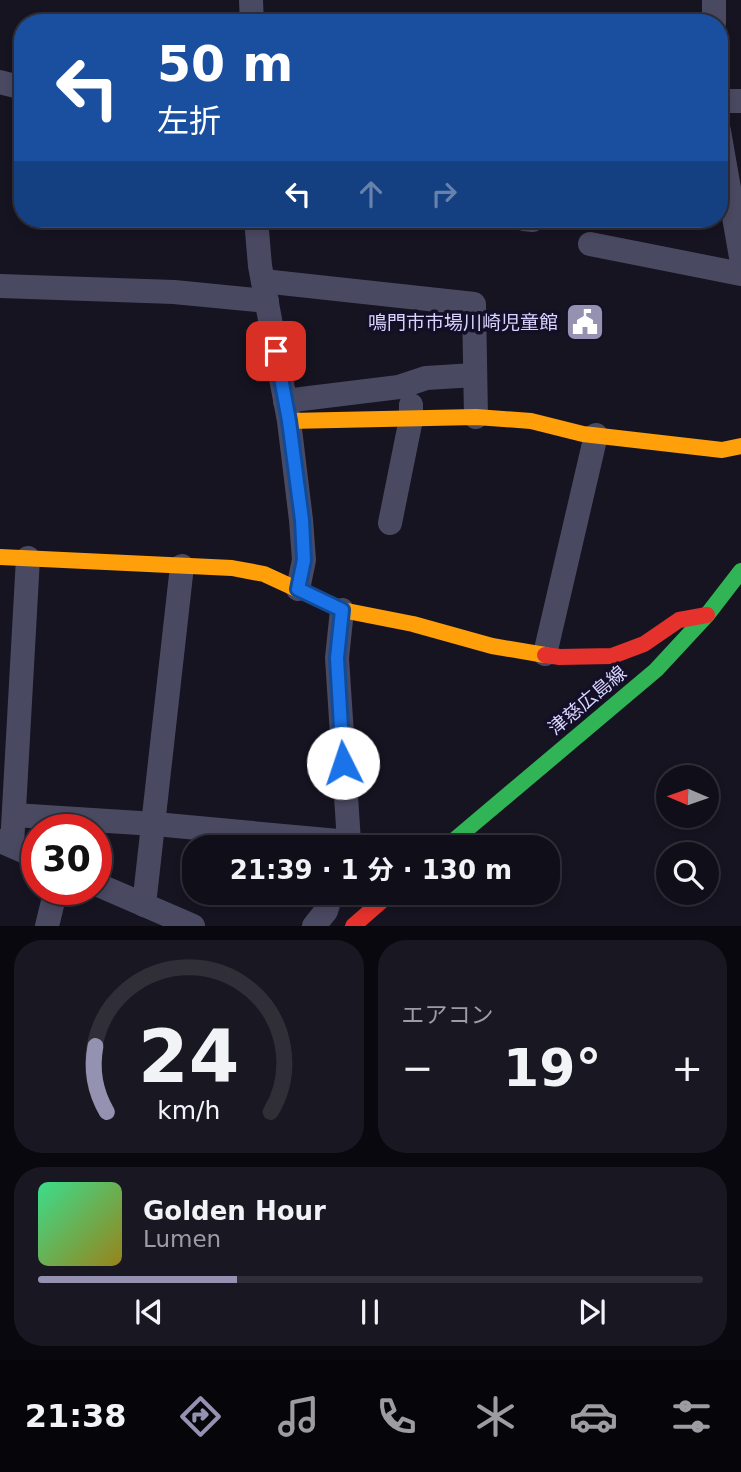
<!DOCTYPE html>
<html lang="ja">
<meta charset="utf-8">
<style>
:root{--surface:#100f19;--page:#191822;--text:#f1f3f6;--muted:#9c9ca2;--line:#302f38;--accent:#9591b1}
body{margin:0;font-family:"DejaVu Sans","Noto Sans JP",sans-serif;background:var(--page);color:var(--text);height:100vh;display:flex;flex-direction:column;font-size:26px;white-space:nowrap}
*{box-sizing:border-box;margin:0}
p{font-size:23px;color:var(--muted)}
.icon{flex:none;width:38px;height:38px;fill:none;stroke:currentColor;stroke-width:2;stroke-linecap:round;stroke-linejoin:round}
.map{position:relative;height:926px;overflow:hidden}
.panel{display:flex;flex-direction:column;gap:14px;padding:14px;background:#09080e;flex:1}
.panel>*{flex:none}
.hud{position:absolute;left:14px;top:14px;width:714px;height:214px;border-radius:28px;box-shadow:0 4px 10px #0003,0 0 0 2px var(--line);background:#1a4fa0;color:#fff;overflow:hidden}
.needle{width:46px;rotate:272deg}
.fabs{position:absolute;left:656px;top:765px;display:grid;gap:14px}
.fabs a{display:grid;place-items:center;width:63px;height:63px;border-radius:50%;background:var(--surface);box-shadow:0 4px 10px #0003,0 0 0 2px var(--line);font-size:35px}
.speed{position:absolute;left:21px;top:814px;display:flex;gap:14px;font-size:35px;font-weight:700;text-align:center}
.speed>*{display:grid;place-content:center;width:91px;height:91px;border-radius:50%;background:var(--surface);box-shadow:0 4px 10px #0003,0 0 0 2px var(--line);line-height:1}
.speed .limit{border:10px solid #d22;background:#fff;color:#111}
.pin{position:absolute;display:grid;place-items:center;width:60px;height:60px;color:#fff;margin:-30px;border-radius:14px;box-shadow:0 4px 10px #0006}
.me{position:absolute;width:77px;margin:-38px;rotate:356deg;stroke-linejoin:round;filter:drop-shadow(0 0 5px #0008)}
.turn{display:flex;align-items:center;gap:24px;height:147px;padding:0 28px;font-size:32px}
.turn .icon{width:91px;height:91px;stroke-width:2.5}
.turn b{display:block;font-size:49px;line-height:60px}
.lanes{display:flex;align-items:center;height:66px;padding:0 28px;background:#0003;justify-content:center;gap:35px;direction:ltr}
.lanes .off{opacity:.35}
.big{font-size:52px;font-weight:700;line-height:1.1}
.panel .widget{flex:1;display:flex;flex-direction:column;justify-content:center;gap:10px;min-width:0;padding:0 24px;border-radius:28px;background:var(--page)}
.panel .dial{align-items:center;gap:0}
.dial svg{height:182px;overflow:visible;fill:none;stroke:var(--line);stroke-width:7;stroke-linecap:round;text-anchor:middle}
.dial text{fill:var(--text);stroke:none}
.song{display:flex;align-items:center;gap:21px}
.cover{width:84px;height:84px;border-radius:10px;background:linear-gradient(135deg,hsl(150 70% 55%),hsl(50 70% 35%))}
.played{height:7px;border-radius:4px;background:linear-gradient(90deg,var(--accent) 30%,var(--line) 30%)}
.keys{display:flex;justify-content:space-around;direction:ltr}
.heat{display:flex;justify-content:space-between;align-items:center;font-size:38px;direction:ltr}
.panel .tiles{flex:1;display:grid;gap:14px;grid-template-columns:1fr 1fr}
.widget:last-child{grid-column:span 2}
.trip{position:absolute;left:182px;top:835px;width:378px;height:70px;border-radius:28px;background:var(--surface);box-shadow:0 4px 10px #0003,0 0 0 2px var(--line);font-weight:700;line-height:70px;text-align:center}
.tab-bar{display:flex;height:112px;justify-content:space-around;align-items:center;background:#06060a;color:var(--muted)}
.tab-bar .icon{width:49px;height:49px}
.tab-bar .current{color:var(--accent)}
.tab-bar b{font-size:32px;color:var(--text)}
.map>svg:first-child{display:block}
</style>
<div class="map">
<svg width="741" height="926" viewBox="0 0 741 926">
<rect width="100%" height="100%" fill="#161421"/>
<g fill="none" stroke-linecap="round" stroke-linejoin="round">
<g stroke="#4a4962" stroke-width="24">
<path d="M251 0 252 23"/>
<path d="M714 0V23"/>
<path d="M0 82 23 88"/>
<path d="M719 101H741"/>
<path d="M719 131 741 257"/>
<path d="M256 219 260 266 289 421 301 520 304 560 298 589"/>
<path d="M524 219 533 220"/>
<path d="M590 244 741 274"/>
<path d="M263 281 474 304 476 417"/>
<path d="M0 286 174 292 267 301"/>
<path d="M285 401 399 387 426 378 475 375"/>
<path d="M390 523 411 419V405"/>
<path d="M342 610 337 658 349 842 347 847"/>
<path d="M545 654 596 435"/>
<path d="M14 815 155 824 349 842"/>
<path d="M0 841 37 857"/>
<path d="M12 845 28 558"/>
<path d="M96 884 193 926"/>
<path d="M144 905 182 566"/>
<path d="M47 926 56 889"/>
<path d="M314 926 326 911 332 892"/>
</g>
<path stroke="#30b455" stroke-width="16" d="M446 847 656 670 707 615 741 571"/>
<g stroke="#ff9f0a" stroke-width="16">
<path d="M289 421 476 417 531 421 583 434 722 450 741 446"/>
<path d="M0 557 232 568 264 574 342 610 413 624 492 646 545 655"/>
</g>
<g stroke="#e5322d" stroke-width="16">
<path d="M545 655 560 657 612 656 644 644 679 620 707 615"/>
<path d="M353 926 392 892"/>
</g>
</g>
<g fill="none" stroke-linecap="round" stroke-linejoin="round">
<g stroke="#114b97" stroke-width="18">
<path id="route" d="M276 351 289 421 302 520 304 560 298 589 342 610 337 658 343 763"/>
</g>
<use href="#route" stroke="#1a73e8" stroke-width="12"/>
</g>
<defs>
<g id="civic-square" transform="scale(2.0125)"><rect x="-9" y="-9" width="18" height="18" rx="4" fill="#9591b1" stroke="#130f26"/><path d="M-.6-6.5H3V-4.5H.6V-3L4-1V1h2V6H-6V1h2V-1L-.6-3ZM-1.2 2.5V6h2.4V2.5Z" fill="#fff"/></g>
</defs>
<g fill-rule="evenodd">
<use href="#civic-square" x="585" y="322"/>
</g>
<g text-anchor="middle" stroke-width="7" stroke-linejoin="round" paint-order="stroke">
<g font-size="19" fill="#d9d4ff" stroke="#130f26" text-anchor="end">
<text x="558" y="329">鳴門市市場川崎児童館</text>
</g>
<g font-size="19" fill="#d9d4ff" stroke="#130f26">
<text transform="translate(587 700) rotate(-40)" y="7">津慈広島線</text>
</g>
</g>
</svg>
<div class="fabs">
<a><svg class="needle" viewBox="-14 -14 28 28"><path d="M0-13l5 13h-10z" fill="#e53935"/><path d="M0 13l5-13h-10z" fill="#9c9ca2"/></svg></a>
<a><svg class="icon" aria-label="search" viewBox="0 0 24 24"><circle cx="10" cy="10" r="6"/><path d="M15 15l6 6"/></svg></a>
</div>
<div class="speed"><div class="limit">30</div></div>
<div class="pin" style="left:276px;top:351px;background:#d93025"><svg class="icon" aria-label="arrive" viewBox="0 0 24 24"><path d="M6 21V4h12l-3 4 3 4H6"/></svg></div>
<svg class="me" style="left:343px;top:763px" viewBox="-20 -20 40 40"><circle r="19" fill="#fff"/><path d="M0-13L10 11 0 6-10 11z" fill="#1a73e8"/></svg>
<div class="trip">21:39 · 1 分 · 130 m</div>
<div class="hud">
<div class="turn"><svg class="icon" aria-label="left" viewBox="0 0 24 24"><path d="M17 20v-9H6M10 6l-5 5 5 5"/></svg><div><b>50 m</b>左折</div></div>
<div class="lanes"><svg class="icon" aria-label="left" viewBox="0 0 24 24"><path d="M17 20v-9H6M10 6l-5 5 5 5"/></svg><svg class="icon off" aria-label="ahead" viewBox="0 0 24 24"><path d="M12 20V5M6 11l6-6 6 6"/></svg><svg class="icon off" aria-label="right" viewBox="0 0 24 24"><path d="M7 20v-9h11M14 6l5 5-5 5"/></svg></div>
</div>
</div>
<section class="panel">
<div class="tiles">
<div class="widget dial"><svg viewBox="0 0 100 80">
<path d="M14 69A42 42 0 1 1 86 69"/>
<path d="M14 69A42 42 0 0 1 9 40" stroke="#9591b1"/>
<text x="50" y="56" font-size="32" font-weight="700">24</text>
<text x="50" y="72" font-size="11">km/h</text>
</svg></div>
<div class="widget"><p>エアコン</p>
<div class="heat"><a>−</a><b class="big">19°</b><a>+</a></div>
</div>
<div class="widget">
<div class="song"><i class="cover"></i><div><b>Golden Hour</b><p>Lumen</p></div></div>
<div class="played"></div>
<div class="keys"><svg class="icon" aria-label="previous" viewBox="0 0 24 24"><path d="M18 5L8 12l10 7zM5 5v14"/></svg><svg class="icon" aria-label="pause" viewBox="0 0 24 24"><path d="M8 5v14M16 5v14"/></svg><svg class="icon" aria-label="next" viewBox="0 0 24 24"><path d="M6 5l10 7-10 7zM19 5v14"/></svg></div>
</div>
</div>
</section>
<nav class="tab-bar">
<b>21:38</b>
<svg class="icon current" aria-label="directions" viewBox="0 0 24 24"><path d="M12 3l9 9-9 9-9-9zM9 14v-3h6M13 9l2 2-2 2"/></svg>
<svg class="icon" aria-label="music" viewBox="0 0 24 24"><path d="M9 18V5l10-2v13"/><circle cx="6" cy="18" r="3"/><circle cx="16" cy="16" r="3"/></svg>
<svg class="icon" aria-label="phone" viewBox="0 0 24 24"><path d="M5 4h4l2 5-3 2q2 4 5 5l2-3 5 2v4C11 20 4 13 5 4z"/></svg>
<svg class="icon" aria-label="climate" viewBox="0 0 24 24"><path d="M12 3v18M4 7l16 10M4 17L20 7"/></svg>
<svg class="icon" aria-label="car" viewBox="0 0 24 24"><path d="M5 17H2v-5l4-1 3-4h7l3 4 3 1v5h-3M9 17h6M6 11h13"/><circle cx="7" cy="17" r="2"/><circle cx="17" cy="17" r="2"/></svg>
<svg class="icon" aria-label="filters" viewBox="0 0 24 24"><path d="M4 7h16M4 17h16"/><circle cx="9" cy="7" r="2"/><circle cx="15" cy="17" r="2"/></svg>
</nav>
